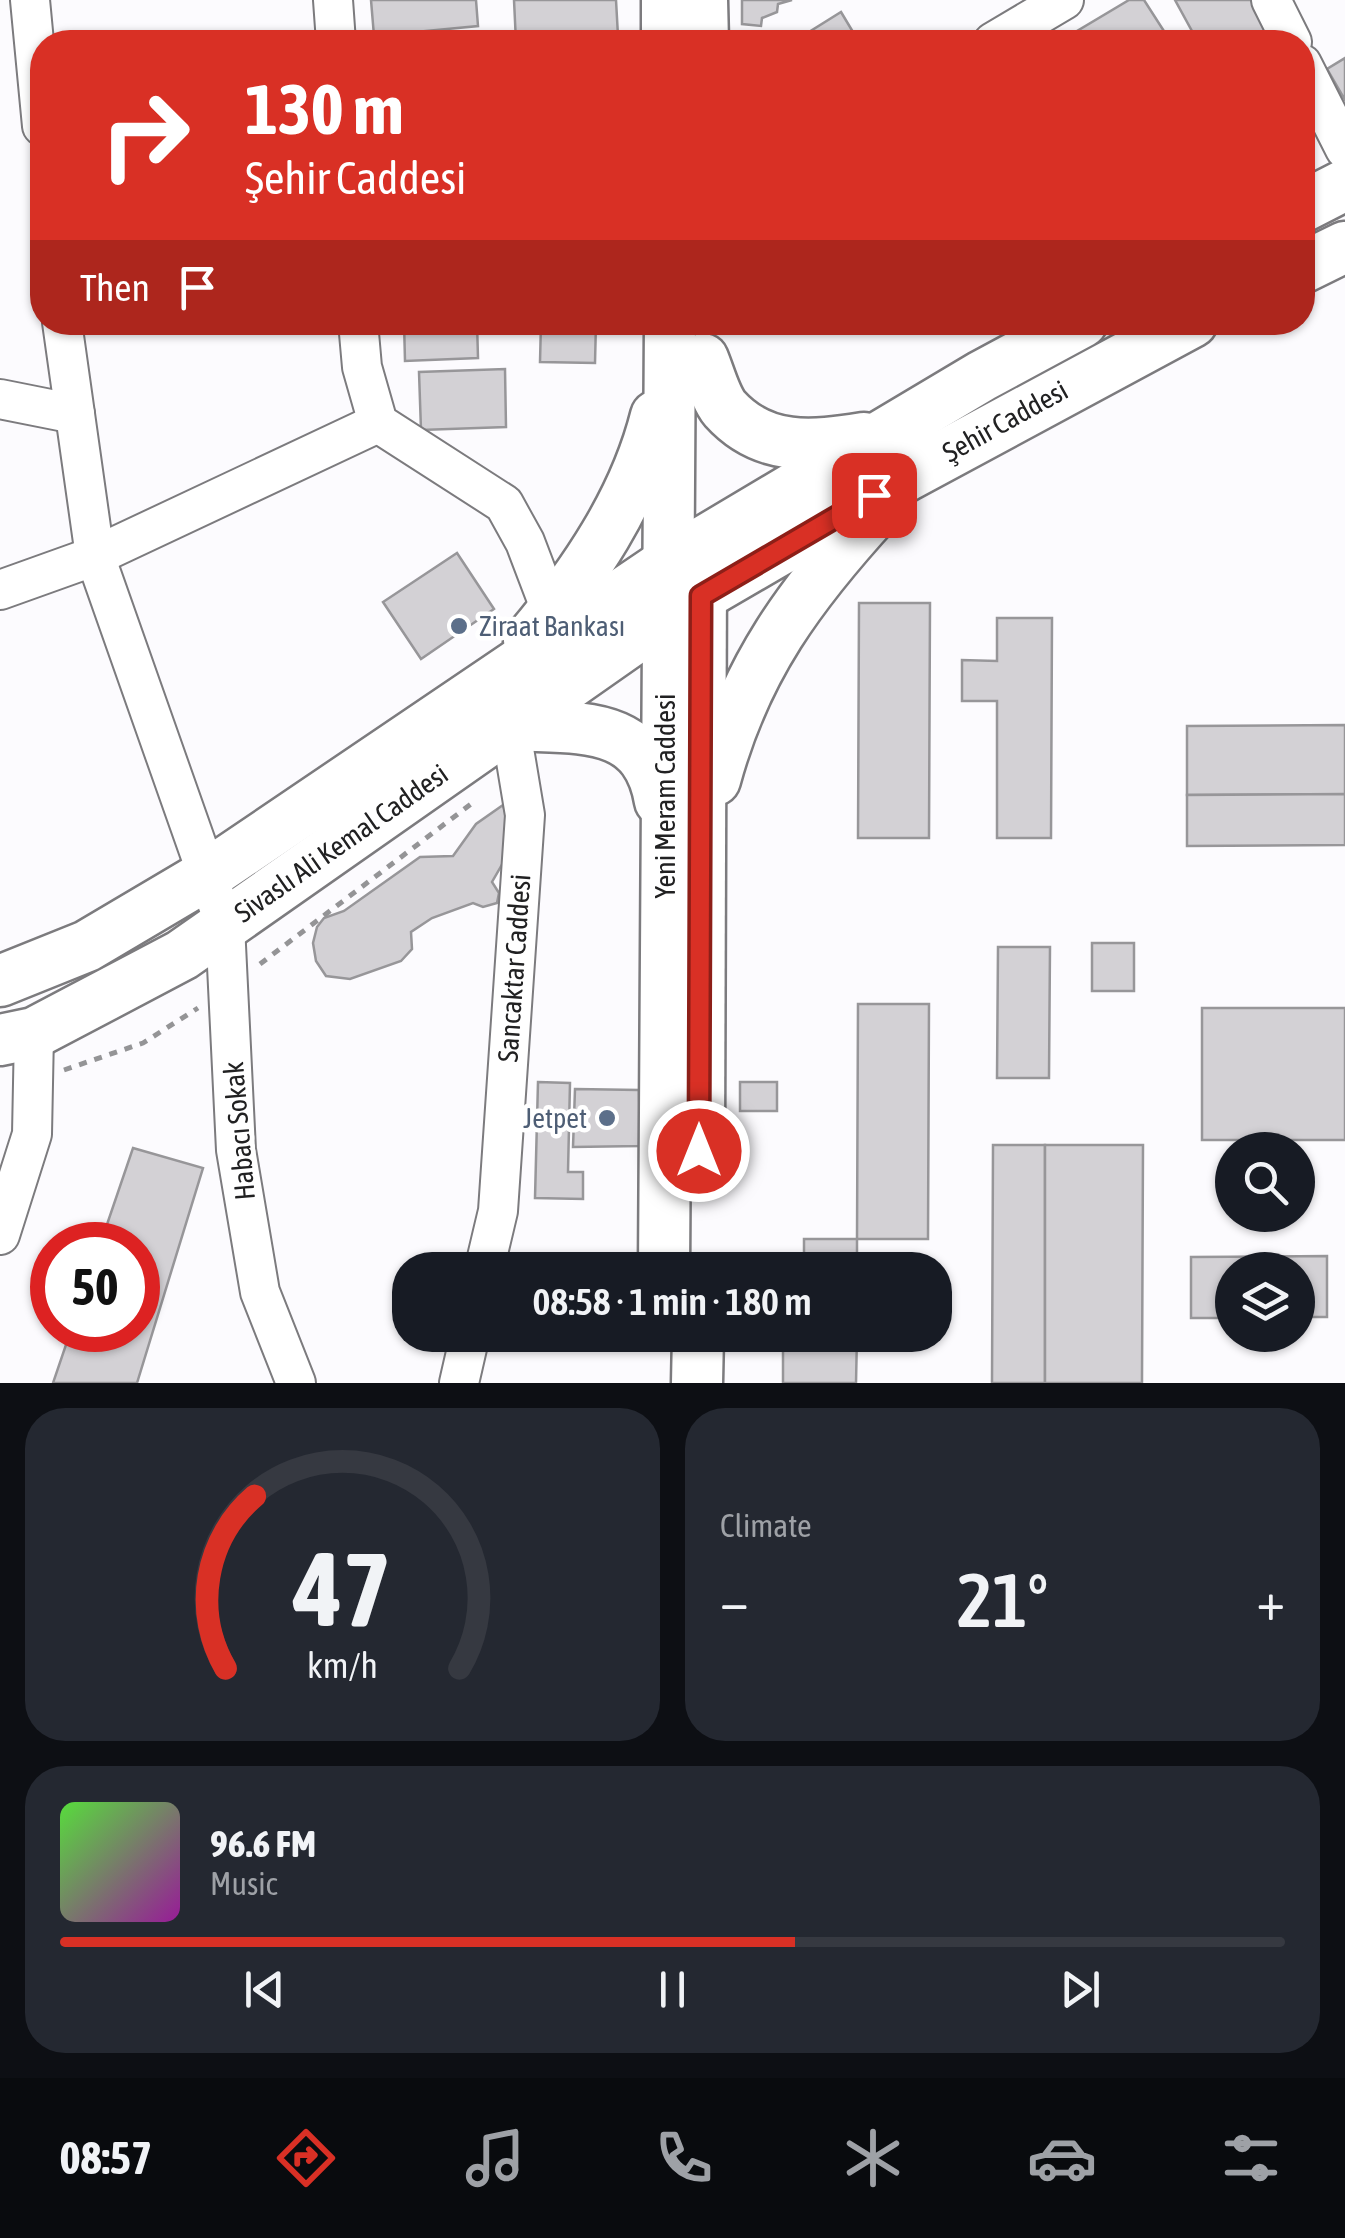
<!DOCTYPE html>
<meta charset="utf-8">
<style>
:root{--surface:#171b24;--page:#242831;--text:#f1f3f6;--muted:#9ea1a6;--line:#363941;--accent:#d93025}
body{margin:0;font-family:"Asap Condensed",sans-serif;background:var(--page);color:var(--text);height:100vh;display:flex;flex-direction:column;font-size:38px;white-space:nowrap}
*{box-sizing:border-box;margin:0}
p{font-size:32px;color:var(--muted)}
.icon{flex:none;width:55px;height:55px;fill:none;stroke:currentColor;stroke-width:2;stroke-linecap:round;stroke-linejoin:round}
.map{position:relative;height:1383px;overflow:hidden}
.sheet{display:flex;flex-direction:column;gap:25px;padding:25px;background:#0d0f14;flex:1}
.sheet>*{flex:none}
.guide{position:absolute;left:30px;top:30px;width:1285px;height:305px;border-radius:40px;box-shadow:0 2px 8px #0004;background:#d93025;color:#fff;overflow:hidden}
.fabs{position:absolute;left:1215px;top:1132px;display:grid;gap:20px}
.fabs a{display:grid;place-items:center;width:100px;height:100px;border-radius:50%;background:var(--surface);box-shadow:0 2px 8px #0004;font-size:50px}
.speed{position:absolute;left:30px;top:1222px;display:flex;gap:20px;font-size:50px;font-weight:700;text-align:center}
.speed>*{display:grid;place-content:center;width:130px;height:130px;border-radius:50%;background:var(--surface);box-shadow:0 2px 8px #0004;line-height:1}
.speed .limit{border:15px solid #d22;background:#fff;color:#111}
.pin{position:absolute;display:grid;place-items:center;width:85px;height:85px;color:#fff;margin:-42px;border-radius:20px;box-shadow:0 5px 15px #0006}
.me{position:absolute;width:110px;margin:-55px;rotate:0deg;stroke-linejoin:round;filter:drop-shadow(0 0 8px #0008)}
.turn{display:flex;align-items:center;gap:35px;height:210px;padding:0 50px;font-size:45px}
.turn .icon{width:130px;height:130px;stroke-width:2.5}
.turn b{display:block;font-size:70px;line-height:85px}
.then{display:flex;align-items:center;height:95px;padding:0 50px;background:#0003;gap:20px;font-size:38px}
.big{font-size:75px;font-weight:600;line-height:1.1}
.sheet .card{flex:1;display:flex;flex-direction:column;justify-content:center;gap:15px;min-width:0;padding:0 35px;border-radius:40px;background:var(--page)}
.sheet .dial{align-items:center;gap:0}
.dial svg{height:260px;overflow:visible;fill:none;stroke:var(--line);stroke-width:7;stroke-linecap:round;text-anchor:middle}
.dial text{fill:var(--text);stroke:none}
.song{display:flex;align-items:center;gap:30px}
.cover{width:120px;height:120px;border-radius:15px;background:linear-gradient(135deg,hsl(110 70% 55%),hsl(300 70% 35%))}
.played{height:10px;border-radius:5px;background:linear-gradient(90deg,var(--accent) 60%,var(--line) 60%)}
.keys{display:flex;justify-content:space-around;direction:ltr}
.heat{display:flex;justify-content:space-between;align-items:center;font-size:55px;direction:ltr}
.sheet .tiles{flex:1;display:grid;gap:25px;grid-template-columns:1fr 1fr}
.card:last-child{grid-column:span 2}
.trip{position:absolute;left:392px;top:1252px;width:560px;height:100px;border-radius:40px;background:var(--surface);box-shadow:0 2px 8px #0004;font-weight:600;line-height:100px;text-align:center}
.menu{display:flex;height:160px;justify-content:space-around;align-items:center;background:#090b0e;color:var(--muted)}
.menu .icon{width:70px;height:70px}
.menu .selected{color:var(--accent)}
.menu b{font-size:45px;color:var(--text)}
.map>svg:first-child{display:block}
</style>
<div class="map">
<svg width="1345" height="1383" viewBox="0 0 1345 1383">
<rect width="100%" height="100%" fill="#fcfbfe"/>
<g fill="#d3d1d5" stroke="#979699" stroke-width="2.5">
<path d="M371 0H476L478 26 374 36Z"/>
<path d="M514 0H616L618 36 516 42Z"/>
<path d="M742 0H792L778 4 777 12 762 18 761 26 742 24Z"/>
<path d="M1129 0H1144L1171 42H1063L1062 40Z"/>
<path d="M1175 0H1255L1271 29 1249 42H1198Z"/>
<path d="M841 12 859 42H793Z"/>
<path d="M1345 58V100L1327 69Z"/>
<path d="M404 322H477L478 358 405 361Z"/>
<path d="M541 322H596L595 363 540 362Z"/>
<path d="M505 369 506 427 421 430 419 372Z"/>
<path d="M457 553 494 609 421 659 383 602Z"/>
<path d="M859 603H930L929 838H858Z"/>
<path d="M997 618H1052L1051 838H997V701H962V660L997 661Z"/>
<path d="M1345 725V794L1187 795V726Z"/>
<path d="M1345 794V845L1187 846V795Z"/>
<path d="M503 805 509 824 504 861 492 882 499 893 497 903 483 907 473 903 432 918 411 932 412 949 401 961 350 979 326 976 316 961 313 943 317 927 324 918 344 911 420 857 453 856 476 824Z"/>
<rect x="1092" y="943" width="42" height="48"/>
<path d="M998 947H1050L1049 1078H997Z"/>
<path d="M858 1004H929L928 1239H857Z"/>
<rect x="1202" y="1008" width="143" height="132"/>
<path d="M538 1082 570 1083 568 1172H583V1199L535 1198Z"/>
<rect x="740" y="1082" width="37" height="29"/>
<path d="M575 1089 639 1090 640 1146 573 1147Z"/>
<path d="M993 1145H1045V1383H992Z"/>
<path d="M1045 1145H1143L1142 1383H1045Z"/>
<path d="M133 1148 203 1168 137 1383H53L71 1330H138V1245H100Z"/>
<rect x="804" y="1239" width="53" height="31"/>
<path d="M1327 1256V1317H1298V1270H1232V1318H1191V1257Z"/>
<path d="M804 1335H857L856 1383H783V1343H804Z"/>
</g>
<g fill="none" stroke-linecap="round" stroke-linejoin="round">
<g stroke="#7c7b7e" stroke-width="42">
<g id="minor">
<path d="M30 0 42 126"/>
<path d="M333 0 336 42"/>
<path d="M1271 0 1292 42"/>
<path d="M993 42 1064 0"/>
<path d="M1302 64 1345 149"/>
<path d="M62 322 95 556 225 925 236 1150 260 1292 296 1383"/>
<path d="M358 322 362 367 378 423 504 504 525 542 552 613"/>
<path d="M0 399 75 414"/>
<path d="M0 590 95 556 378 423"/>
<path d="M0 1235 32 1134 34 1033"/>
<path d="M484 1270 498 1211 525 815 510 725"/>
<path d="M459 1383 470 1335"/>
</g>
</g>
<g stroke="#7c7b7e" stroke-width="55">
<g id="major">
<path d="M667 0V42"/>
<path d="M702 0 703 42"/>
<path d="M1302 207 1345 185"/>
<path d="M1302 268 1345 247"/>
<path d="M703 359C709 373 715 397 725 409 764 452 813 446 864 438"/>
<path d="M529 640C584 575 635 500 656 416"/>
<path d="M510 725C577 729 646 718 660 801"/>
<path d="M715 780C745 668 801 593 878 509"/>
<path d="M0 981 87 946 207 875 668 563 982 376 1082 322"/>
<path d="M0 1040 34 1033 182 955 666 616 908 475 1192 322"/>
<path d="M699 1140 701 570"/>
<path d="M664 1270 670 322"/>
<path d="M697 1383 698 1335"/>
</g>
</g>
<g stroke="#949496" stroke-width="5" stroke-dasharray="8 8" stroke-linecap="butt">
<path d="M260 964 471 804"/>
<path d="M64 1070 143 1043 198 1008"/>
</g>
<use href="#minor" stroke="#fff" stroke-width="38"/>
<use href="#major" stroke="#fff" stroke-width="50"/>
</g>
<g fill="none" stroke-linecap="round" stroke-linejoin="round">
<g stroke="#8d1f18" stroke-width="25">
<path id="route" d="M699 1151 701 596 874 495"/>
</g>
<use href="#route" stroke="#d93025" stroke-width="18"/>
</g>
<g fill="#5c6f8a" stroke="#fff" stroke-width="4">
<circle cx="459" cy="626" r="10"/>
<circle cx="607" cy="1118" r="10"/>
</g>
<g text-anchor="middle" stroke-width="9" stroke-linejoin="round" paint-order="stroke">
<g font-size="28" fill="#212122" stroke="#fff">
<text transform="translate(1005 421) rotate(-29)" y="10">Şehir Caddesi</text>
<text transform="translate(665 796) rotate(-90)" y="10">Yeni Meram Caddesi</text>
<text transform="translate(341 843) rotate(-35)" y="10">Sivaslı Ali Kemal Caddesi</text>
<text transform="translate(514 968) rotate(-86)" y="10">Sancaktar Caddesi</text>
<text transform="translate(239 1131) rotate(-95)" y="10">Habacı Sokak</text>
</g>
<g font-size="28" fill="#4e5e75" stroke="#fff" text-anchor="start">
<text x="479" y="636">Ziraat Bankası</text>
<text x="587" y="1128" text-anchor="end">Jetpet</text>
</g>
</g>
</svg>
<div class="fabs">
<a><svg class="icon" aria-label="search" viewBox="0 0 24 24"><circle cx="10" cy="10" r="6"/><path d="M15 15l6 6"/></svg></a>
<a><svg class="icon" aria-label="layers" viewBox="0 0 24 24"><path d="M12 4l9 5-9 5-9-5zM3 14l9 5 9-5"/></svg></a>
</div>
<div class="speed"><div class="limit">50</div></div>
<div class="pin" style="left:874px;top:495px;background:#d93025"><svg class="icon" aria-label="arrive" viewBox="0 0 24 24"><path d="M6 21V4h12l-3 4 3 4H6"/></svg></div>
<svg class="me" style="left:699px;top:1151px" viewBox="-20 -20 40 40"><circle r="17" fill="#d93025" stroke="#fff" stroke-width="3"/><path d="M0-11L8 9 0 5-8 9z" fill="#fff"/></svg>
<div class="trip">08:58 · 1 min · 180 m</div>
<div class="guide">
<div class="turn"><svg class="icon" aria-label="right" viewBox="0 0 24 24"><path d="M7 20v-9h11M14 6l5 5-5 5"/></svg><div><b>130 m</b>Şehir Caddesi</div></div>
<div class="then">Then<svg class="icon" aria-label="arrive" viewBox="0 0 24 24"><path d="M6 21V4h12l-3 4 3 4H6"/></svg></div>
</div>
</div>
<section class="sheet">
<div class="tiles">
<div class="card dial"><svg viewBox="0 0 100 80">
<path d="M14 69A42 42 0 1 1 86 69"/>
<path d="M14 69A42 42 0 0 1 23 16" stroke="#d93025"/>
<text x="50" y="56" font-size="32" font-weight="700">47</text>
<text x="50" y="72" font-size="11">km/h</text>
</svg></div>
<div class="card"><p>Climate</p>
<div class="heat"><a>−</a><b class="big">21°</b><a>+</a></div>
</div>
<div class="card">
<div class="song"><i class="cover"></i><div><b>96.6 FM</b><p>Music</p></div></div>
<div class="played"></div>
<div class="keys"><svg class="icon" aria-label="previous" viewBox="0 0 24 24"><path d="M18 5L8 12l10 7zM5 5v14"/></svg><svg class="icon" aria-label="pause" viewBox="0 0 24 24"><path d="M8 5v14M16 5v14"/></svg><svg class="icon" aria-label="next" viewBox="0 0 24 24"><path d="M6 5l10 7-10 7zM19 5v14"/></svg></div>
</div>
</div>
</section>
<nav class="menu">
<b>08:57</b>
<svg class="icon selected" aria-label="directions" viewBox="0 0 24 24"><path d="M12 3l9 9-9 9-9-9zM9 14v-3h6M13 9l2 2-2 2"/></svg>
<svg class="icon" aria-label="music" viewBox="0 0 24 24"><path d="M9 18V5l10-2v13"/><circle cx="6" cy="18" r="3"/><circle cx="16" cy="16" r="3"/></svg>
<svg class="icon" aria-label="phone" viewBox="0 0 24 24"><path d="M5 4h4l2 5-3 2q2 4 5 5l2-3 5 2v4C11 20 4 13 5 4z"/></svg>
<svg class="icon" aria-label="climate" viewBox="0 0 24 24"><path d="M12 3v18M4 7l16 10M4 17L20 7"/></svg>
<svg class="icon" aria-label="car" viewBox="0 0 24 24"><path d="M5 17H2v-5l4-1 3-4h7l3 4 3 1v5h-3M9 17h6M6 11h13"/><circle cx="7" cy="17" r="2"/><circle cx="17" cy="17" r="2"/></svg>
<svg class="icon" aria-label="filters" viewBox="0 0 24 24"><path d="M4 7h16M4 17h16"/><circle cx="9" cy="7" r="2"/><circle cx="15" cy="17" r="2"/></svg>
</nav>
